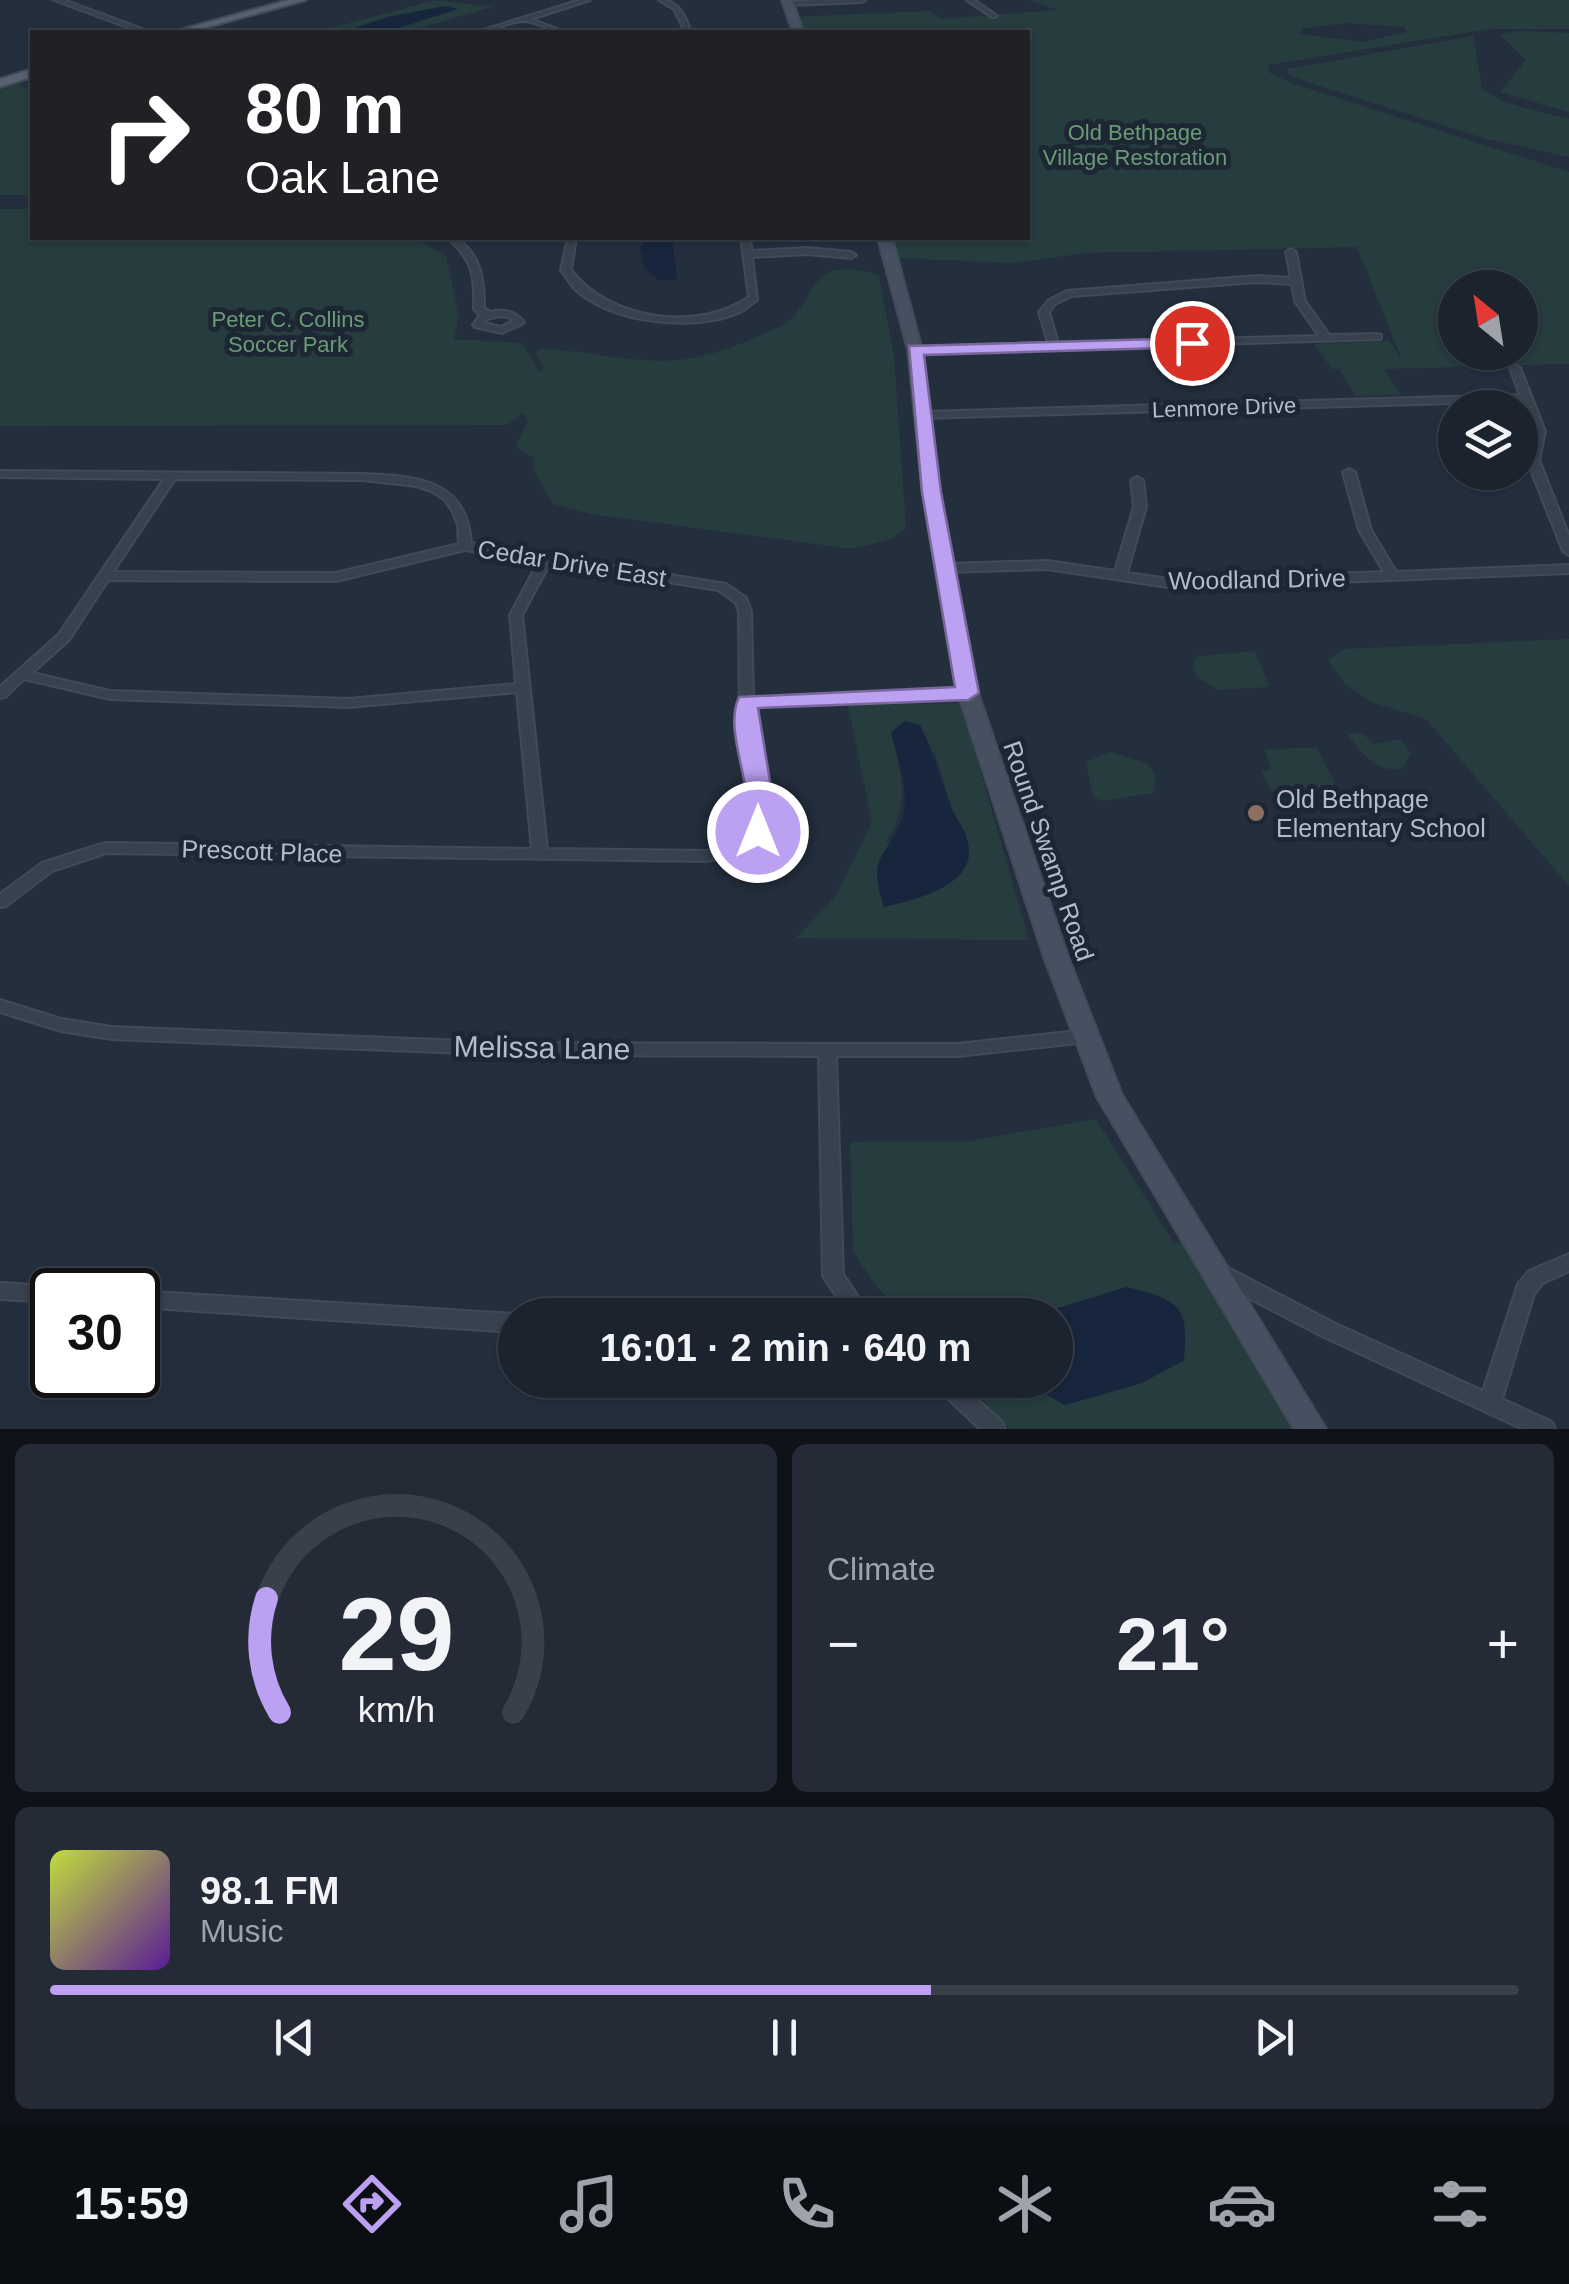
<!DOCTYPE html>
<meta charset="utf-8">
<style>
:root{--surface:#1b232e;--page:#242b36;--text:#f1f3f6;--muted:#a0a4aa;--line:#39404a;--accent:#bca0f2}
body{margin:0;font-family:Helvetica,sans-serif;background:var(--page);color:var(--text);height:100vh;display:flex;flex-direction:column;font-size:38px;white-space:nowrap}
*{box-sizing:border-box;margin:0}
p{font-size:32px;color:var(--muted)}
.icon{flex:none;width:55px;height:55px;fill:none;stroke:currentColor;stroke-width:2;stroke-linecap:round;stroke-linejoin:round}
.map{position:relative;height:1429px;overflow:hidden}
.panel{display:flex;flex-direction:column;gap:15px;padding:15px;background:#0f1319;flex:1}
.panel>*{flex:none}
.top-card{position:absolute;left:30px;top:30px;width:1000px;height:210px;border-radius:0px;box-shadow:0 2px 8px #0004,0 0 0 2px var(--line);background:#202124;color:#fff;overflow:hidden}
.needle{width:65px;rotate:330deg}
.controls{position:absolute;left:1438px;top:270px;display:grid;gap:20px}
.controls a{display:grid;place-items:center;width:100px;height:100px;border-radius:50%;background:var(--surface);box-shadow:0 2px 8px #0004,0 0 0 2px var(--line);font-size:50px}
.speed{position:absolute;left:30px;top:1268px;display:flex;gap:20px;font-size:50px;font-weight:700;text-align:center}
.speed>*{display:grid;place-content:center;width:130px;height:130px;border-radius:50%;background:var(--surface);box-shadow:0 2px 8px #0004,0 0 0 2px var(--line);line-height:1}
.speed .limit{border:5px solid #111;border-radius:15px;background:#fff;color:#111}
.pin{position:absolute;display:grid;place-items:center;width:85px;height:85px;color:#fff;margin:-42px;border:5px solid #fff;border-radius:50%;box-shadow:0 2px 10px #0007}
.me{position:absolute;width:110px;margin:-55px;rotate:0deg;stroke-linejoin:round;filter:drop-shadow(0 0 8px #0008)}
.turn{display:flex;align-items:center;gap:35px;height:210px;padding:0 50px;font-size:45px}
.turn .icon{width:130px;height:130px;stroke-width:2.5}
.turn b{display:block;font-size:70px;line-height:85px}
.big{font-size:75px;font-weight:800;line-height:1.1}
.panel .widget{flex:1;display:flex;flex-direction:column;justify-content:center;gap:15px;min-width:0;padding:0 35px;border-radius:15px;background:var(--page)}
.panel .dial{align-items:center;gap:0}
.dial svg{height:260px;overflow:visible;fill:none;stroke:var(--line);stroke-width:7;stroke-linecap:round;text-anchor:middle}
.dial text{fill:var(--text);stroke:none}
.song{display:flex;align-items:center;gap:30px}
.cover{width:120px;height:120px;border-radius:15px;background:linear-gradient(135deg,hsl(70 70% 55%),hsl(270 70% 35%))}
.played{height:10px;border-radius:5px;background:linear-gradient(90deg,var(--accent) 60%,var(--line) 60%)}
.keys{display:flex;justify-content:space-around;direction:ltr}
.heat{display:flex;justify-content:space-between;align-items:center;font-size:55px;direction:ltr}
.panel .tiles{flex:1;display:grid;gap:15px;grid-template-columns:1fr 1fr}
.widget:last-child{grid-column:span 2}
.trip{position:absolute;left:498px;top:1298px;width:575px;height:100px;border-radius:50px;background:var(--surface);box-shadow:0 2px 8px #0004,0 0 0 2px var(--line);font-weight:800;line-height:100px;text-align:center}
.tabs{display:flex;height:160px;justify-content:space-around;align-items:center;background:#0b0e12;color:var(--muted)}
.tabs .icon{width:70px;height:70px}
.tabs .on{color:var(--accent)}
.tabs b{font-size:45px;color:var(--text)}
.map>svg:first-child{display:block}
</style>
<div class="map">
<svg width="1569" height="1429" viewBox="0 0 1569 1429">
<rect width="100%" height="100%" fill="#242f3e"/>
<g fill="#263c3f" fill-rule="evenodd">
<path d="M435 0 493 7 404 32H316Z"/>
<path d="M1028 0H1569V29H1490L1268 65 1270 73 1294 84 1569 172V364L1384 369 1400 395 1356 396 1339 369H1332L1314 344 1389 341 1402 360 1357 247 1087 253 1013 263 895 258 887 238H1028V32H803L791 17 929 11 941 19 1058 10ZM1347 23 1404 27 1407 32 1363 42 1299 34 1304 28ZM1455 288H1520V352H1455Z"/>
<path d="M1520 31 1569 33V112L1500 92 1526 60 1499 34Z"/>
<path d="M1473 36 1482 89 1503 102 1569 119V157L1487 139 1313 84 1289 75 1287 69Z"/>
<path d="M17 84 32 91V195H0V89Z"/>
<path d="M0 209H32V238H414L446 256 459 317 454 339 522 343 540 373 544 368 535 353 541 349C586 350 634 364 679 360 711 357 747 342 775 329 824 307 798 251 879 275L894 356 906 527 891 539 853 549 590 514 553 504 533 470 534 458 515 446 528 421 523 413 507 425 0 426Z"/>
<path d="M1569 639V886L1426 719 1371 702 1345 684 1328 661 1343 649Z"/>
<path d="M1255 651 1269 687 1218 690 1196 676 1193 662 1198 656Z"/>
<path d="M961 703 1029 940 796 938 835 897 872 822 848 705ZM891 732 935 754 953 812 968 842 886 841C912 804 901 775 891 732Z"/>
<path d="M1353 733H1362L1374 744 1399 739 1411 753 1402 769C1377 773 1362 754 1348 735Z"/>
<path d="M1316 747 1335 783 1332 786 1281 794 1271 791 1261 771 1271 770 1265 750Z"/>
<path d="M1110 752 1148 764 1156 776 1154 793 1103 801 1093 797 1086 762Z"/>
<path d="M1096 1119 1174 1243 1187 1242 1299 1429H1010L964 1380H1022L1065 1405 1142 1383 1184 1360 1126 1287 1046 1315H903L873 1282 853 1251 850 1142 970 1141Z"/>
</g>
<g fill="#17263c">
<path d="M445 6 458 9 386 32H342L388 17Z"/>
<path d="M647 238H672L677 279 659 280 644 268 640 248Z"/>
<path d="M905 721 920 725C934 752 940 779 951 807 956 819 966 830 968 843 978 886 915 900 884 907 867 854 885 861 902 819 911 795 897 756 891 732Z"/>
<path d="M1126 1287C1178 1299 1190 1305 1184 1360L1142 1383 1065 1405 1022 1381 1055 1380V1315H1046L1052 1310Z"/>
</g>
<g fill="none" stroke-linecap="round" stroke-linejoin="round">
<g stroke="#414a57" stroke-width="4">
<g id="minor">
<path d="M580 0H590L531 19 565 32C551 32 539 22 525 21 509 20 493 33 477 32Z"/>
<path d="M659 0C679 0 685 16 691 32H685L674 9Z"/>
<path d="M813 0H865L862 2 788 5 785 3Z"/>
<path d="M967 0H974L997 16 992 17Z"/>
<path d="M448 238H457C481 256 484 279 484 308L490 312C504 309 514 311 524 322L522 324 502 333 475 327 473 325 480 315 474 309C475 275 473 261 448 238ZM500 316 509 317 513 321 501 327 484 323 487 319Z"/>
<path d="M568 238H576L571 270C608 320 698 333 749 297L741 238H749L752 251 807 248 851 252 856 255 851 258 807 254 752 257 757 300C751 304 745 310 738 313 695 332 610 323 575 289 570 284 566 276 561 270Z"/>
<path d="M1291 249 1296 252 1305 301 1329 335 1377 334 1381 335V339L915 353 910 350 915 347 1048 343 1039 312 1049 300 1067 291 1257 276 1291 278 1286 252ZM1257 282 1292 284 1295 301 1319 336 1058 343 1049 312 1055 304 1072 296Z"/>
<path d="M1515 365 1520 368 1545 431 1539 460 1569 536V555L1563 551 1527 460 1535 431 1523 401 923 418 918 415 923 412 1520 395 1510 368Z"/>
<path d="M1349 469 1355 472 1371 530 1396 572 1569 565V573L1175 588 1047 569 946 572 940 568 946 564 1047 561 1115 571 1134 507 1131 480 1137 477 1143 480 1146 507 1127 573 1175 580 1384 572 1359 530 1343 472Z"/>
<path d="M0 471 363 474C416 476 467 479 471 543L726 584 746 598 751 611 753 698 968 689 975 693 968 697 753 706 754 725 770 812 763 835 735 855 707 861 106 853 52 871 6 906 0 907V894L42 863 105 843 532 849 517 692 348 707 110 699 24 679 5 697 0 698V687L59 634 164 479 0 477ZM175 479 363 480 416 486 431 491 444 499 452 510 458 525 459 544 336 573 113 572ZM465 550 539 561 510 615 516 684 348 699 110 691 32 673 69 640 108 580 336 581ZM550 563 718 590 736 603 739 611 740 725 756 812 751 830 725 847 707 851 547 849 522 615Z"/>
<path d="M0 1000 61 1019 112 1027 514 1043 827 1044H957L1087 1030 1093 1032 1095 1036 1093 1040 1087 1042 957 1056H836L843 1274 859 1298 874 1309 877 1315 849 1313 798 1315 801 1309 838 1299 823 1276 819 1056 514 1055 112 1039 61 1031 0 1012Z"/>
<path d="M1569 1254V1271L1543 1283 1534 1294 1502 1399 1552 1422 1555 1429H1523L1322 1336 1214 1280 1211 1274 1214 1268 1221 1266 1228 1268 1336 1324 1483 1391 1518 1284 1529 1271Z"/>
<path d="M0 1283 52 1286 60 1290H52V1302L0 1299Z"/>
<path d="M138 1291 515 1314 517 1315H515V1332L138 1307Z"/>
<path d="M932 1380H956L1002 1422 1005 1429H980L935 1386Z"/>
</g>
</g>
<g stroke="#414a57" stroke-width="3">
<path id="tertiary" d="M53 0H65L151 32H140Z"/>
</g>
<g stroke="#414a57" stroke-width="4">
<g id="secondary">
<path d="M782 0H792L803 32H793Z"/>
<path d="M878 238H892L922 350 939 493 978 693 1068 957 1122 1095 1326 1429H1294L1097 1097 1044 957 958 693 923 493 908 350Z"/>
</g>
</g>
<g stroke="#414a57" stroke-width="4">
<g id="primary">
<path d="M288 0H306L190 32H173Z"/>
<path d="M32 69V77L0 87V79Z"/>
</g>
</g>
<use href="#minor" fill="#38414e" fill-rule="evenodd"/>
<use href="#tertiary" fill="#38414e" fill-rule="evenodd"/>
<use href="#secondary" fill="#465061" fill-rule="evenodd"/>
<use href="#primary" fill="#56606e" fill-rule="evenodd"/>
</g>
<path fill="#bca0f2" stroke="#7a689d" stroke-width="2.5" d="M1192 338 1200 343 1197 347 924 355 941 492 979 693 968 700 758 708 775 812 767 837H749L746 832C757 789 722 733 739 697L955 687 922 492 909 346Z"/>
<circle fill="#8d6e63" stroke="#1d2633" stroke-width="4" cx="1256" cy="813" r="10"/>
<g text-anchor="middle" stroke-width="10" stroke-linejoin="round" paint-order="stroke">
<g font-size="22" fill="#6b9a76" stroke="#1d2633">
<text x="1135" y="140">Old Bethpage<tspan x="1135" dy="25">Village Restoration</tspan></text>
<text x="288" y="327">Peter C. Collins<tspan x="288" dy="25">Soccer Park</tspan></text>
</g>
<g font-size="22" fill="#b4bcc9" stroke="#1d2633">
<text transform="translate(1224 407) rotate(-2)" y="8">Lenmore Drive</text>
</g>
<g font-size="25" fill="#b4bcc9" stroke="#1d2633">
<text transform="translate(572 563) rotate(9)" y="9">Cedar Drive East</text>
<text transform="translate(1257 579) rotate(-1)" y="9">Woodland Drive</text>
<text transform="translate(262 851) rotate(2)" y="9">Prescott Place</text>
<text transform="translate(1049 851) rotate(71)" y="9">Round Swamp Road</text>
</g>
<g font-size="25" fill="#b4bcc9" stroke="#1d2633" text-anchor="start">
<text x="1276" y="808">Old Bethpage<tspan x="1276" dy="29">Elementary School</tspan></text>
</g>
<g font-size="30" fill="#b4bcc9" stroke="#1d2633">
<text transform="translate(542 1048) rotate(1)" y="10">Melissa Lane</text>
</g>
</g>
</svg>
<div class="controls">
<a><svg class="needle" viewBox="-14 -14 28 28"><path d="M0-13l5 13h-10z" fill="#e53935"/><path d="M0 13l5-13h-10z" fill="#a0a4aa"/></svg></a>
<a><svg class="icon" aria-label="layers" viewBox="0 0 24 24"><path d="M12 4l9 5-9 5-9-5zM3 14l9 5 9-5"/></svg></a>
</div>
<div class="speed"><div class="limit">30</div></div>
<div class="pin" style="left:1192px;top:343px;background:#d93025"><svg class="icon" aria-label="arrive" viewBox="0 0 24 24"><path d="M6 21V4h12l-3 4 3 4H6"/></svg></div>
<svg class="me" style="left:758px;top:832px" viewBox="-20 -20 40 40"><circle r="17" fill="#bca0f2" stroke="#fff" stroke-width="3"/><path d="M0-11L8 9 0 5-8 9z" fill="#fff"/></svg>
<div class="trip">16:01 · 2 min · 640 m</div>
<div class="top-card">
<div class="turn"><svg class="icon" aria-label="right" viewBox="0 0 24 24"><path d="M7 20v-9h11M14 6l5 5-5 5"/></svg><div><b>80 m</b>Oak Lane</div></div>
</div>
</div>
<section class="panel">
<div class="tiles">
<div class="widget dial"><svg viewBox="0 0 100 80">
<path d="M14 69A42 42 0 1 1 86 69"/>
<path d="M14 69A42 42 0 0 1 10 34" stroke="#bca0f2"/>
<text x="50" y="56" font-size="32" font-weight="700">29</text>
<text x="50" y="72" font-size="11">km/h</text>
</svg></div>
<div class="widget"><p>Climate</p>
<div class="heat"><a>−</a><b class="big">21°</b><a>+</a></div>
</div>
<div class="widget">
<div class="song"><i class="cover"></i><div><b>98.1 FM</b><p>Music</p></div></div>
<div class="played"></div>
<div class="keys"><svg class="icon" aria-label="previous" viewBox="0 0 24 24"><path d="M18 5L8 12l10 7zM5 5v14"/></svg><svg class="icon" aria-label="pause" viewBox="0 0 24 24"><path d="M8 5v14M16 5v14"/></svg><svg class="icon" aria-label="next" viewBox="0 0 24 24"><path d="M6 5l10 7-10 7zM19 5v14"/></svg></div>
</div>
</div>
</section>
<nav class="tabs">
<b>15:59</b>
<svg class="icon on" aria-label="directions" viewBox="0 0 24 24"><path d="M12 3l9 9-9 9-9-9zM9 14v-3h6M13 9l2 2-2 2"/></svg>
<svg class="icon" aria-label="music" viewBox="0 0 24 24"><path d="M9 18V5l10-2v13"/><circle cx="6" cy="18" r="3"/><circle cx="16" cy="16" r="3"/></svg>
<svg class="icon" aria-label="phone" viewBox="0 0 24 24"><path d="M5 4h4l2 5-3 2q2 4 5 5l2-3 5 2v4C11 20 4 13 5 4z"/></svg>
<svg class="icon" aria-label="climate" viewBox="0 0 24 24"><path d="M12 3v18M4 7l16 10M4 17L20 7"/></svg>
<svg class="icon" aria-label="car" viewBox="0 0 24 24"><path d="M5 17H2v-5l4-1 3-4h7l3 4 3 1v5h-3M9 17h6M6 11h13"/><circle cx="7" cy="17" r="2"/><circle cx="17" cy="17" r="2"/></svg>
<svg class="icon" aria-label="filters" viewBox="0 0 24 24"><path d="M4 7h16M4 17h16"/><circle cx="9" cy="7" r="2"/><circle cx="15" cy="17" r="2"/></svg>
</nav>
